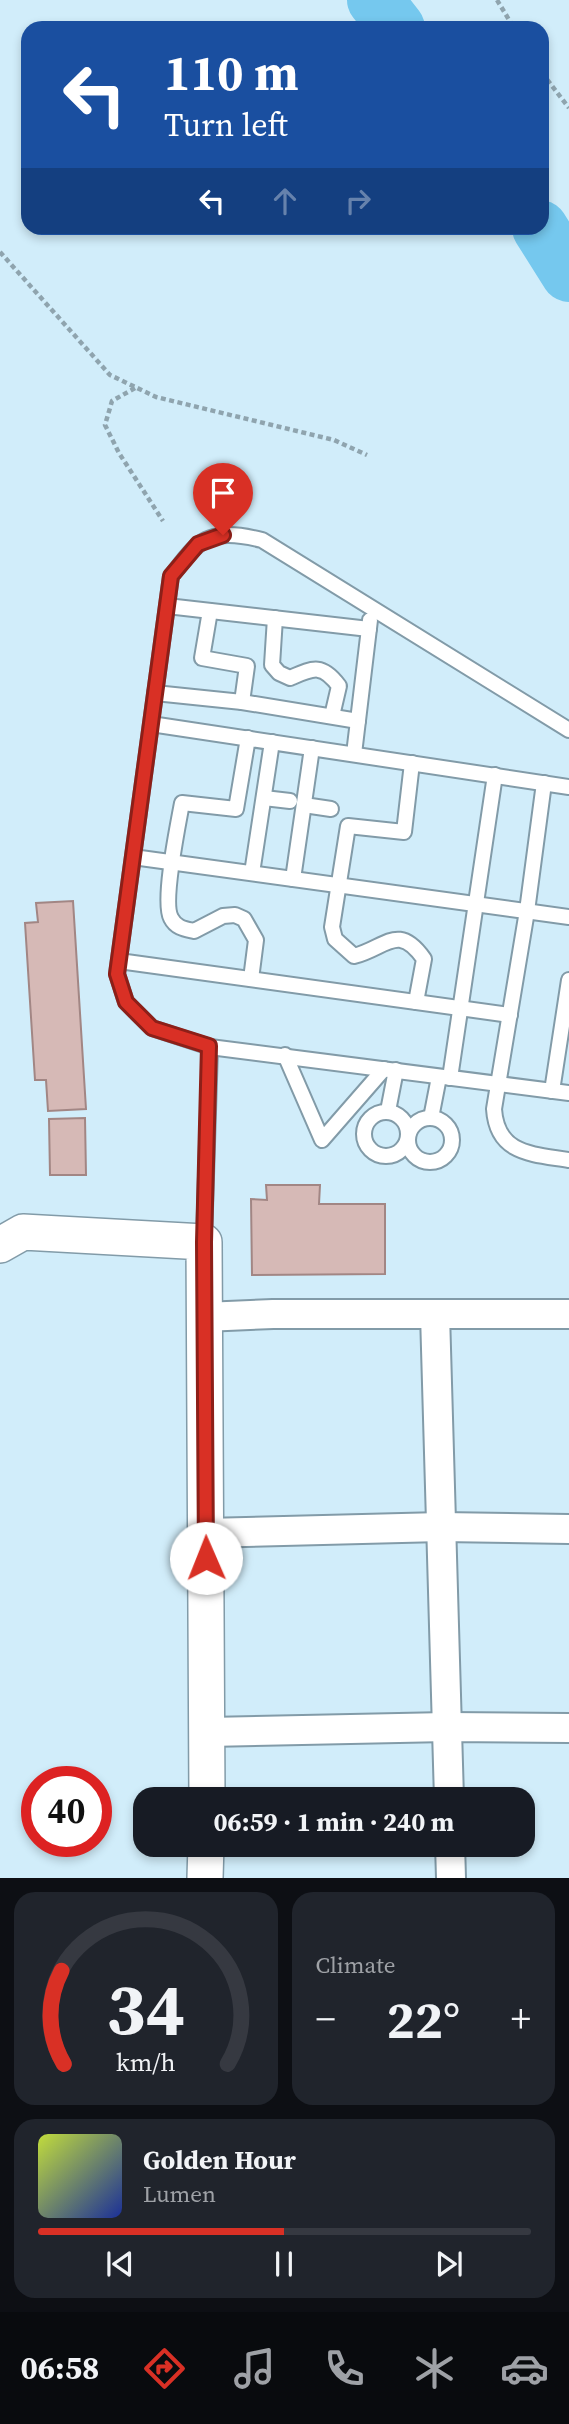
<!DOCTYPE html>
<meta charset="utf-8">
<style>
:root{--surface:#171b24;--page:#20242c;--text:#f1f3f6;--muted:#9ea1a6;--line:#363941;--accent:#d93025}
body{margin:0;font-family:"Source Serif 4",serif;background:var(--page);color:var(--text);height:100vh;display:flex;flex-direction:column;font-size:26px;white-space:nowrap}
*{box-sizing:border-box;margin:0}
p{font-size:23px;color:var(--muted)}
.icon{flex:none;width:38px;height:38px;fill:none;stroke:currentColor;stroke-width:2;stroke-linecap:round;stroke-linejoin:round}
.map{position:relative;height:1878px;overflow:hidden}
.details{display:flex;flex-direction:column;gap:14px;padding:14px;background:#0d0f14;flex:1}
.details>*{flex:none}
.guide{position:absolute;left:21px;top:21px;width:528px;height:214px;border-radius:21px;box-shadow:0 4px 10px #0003;background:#1a4fa0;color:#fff;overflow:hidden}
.speed{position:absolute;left:21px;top:1766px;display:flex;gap:14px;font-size:35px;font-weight:700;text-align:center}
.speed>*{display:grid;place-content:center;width:91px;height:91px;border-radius:50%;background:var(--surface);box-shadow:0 4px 10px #0003;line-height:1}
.speed .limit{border:10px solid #d22;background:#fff;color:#111}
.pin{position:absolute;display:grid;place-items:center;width:60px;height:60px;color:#fff;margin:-72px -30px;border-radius:50% 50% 50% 0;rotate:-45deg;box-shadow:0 0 7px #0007}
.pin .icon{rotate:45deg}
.me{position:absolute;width:77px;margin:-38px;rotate:359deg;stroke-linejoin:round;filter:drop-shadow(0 0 5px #0008)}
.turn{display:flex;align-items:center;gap:24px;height:147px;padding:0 28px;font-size:32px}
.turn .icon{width:91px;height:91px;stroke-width:2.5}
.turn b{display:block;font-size:49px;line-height:60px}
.lanes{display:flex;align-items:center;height:66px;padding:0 28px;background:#0003;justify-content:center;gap:35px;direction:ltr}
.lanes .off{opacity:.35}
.big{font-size:52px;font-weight:700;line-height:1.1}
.details .card{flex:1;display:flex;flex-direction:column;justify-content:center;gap:10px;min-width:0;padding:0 24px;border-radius:21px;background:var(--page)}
.details .dial{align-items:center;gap:0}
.dial svg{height:182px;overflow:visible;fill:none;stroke:var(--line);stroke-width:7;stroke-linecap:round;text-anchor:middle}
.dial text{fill:var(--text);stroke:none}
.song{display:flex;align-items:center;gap:21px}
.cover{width:84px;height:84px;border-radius:10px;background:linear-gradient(135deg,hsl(70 70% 55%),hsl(230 70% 35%))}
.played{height:7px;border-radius:4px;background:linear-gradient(90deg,var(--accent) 50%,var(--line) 50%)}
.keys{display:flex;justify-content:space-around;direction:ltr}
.heat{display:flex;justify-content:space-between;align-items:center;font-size:38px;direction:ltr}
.details .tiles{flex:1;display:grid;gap:14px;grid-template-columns:1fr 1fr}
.card:last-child{grid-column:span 2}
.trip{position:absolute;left:133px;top:1787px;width:402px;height:70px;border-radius:21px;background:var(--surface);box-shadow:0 4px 10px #0003;font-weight:700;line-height:70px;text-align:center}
.tabs{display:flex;height:112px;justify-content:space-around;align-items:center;background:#090b0e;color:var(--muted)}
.tabs .icon{width:49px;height:49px}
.tabs .current{color:var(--accent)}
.tabs b{font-size:32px;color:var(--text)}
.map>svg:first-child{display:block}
</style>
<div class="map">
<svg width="569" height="1878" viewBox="0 0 569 1878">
<rect width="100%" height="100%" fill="#d1edfa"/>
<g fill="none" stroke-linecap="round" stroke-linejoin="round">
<g stroke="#75c8ee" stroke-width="56">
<path d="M375 0 397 28"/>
<path d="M540 228 569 274"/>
</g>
</g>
<g fill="#d6b9b6" stroke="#a28684" stroke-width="2">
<path d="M73 901 86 1109 48 1111 46 1080H35L25 923 38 922 36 903Z"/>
<path d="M85 1118 86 1175H50L49 1119Z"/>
<path d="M266 1185H320L319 1204H385V1274L252 1275 251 1199 267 1200Z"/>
</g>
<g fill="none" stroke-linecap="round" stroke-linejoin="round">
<g stroke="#829ba8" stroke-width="18">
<g id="service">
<path d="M167 606 369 629"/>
<path d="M210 611 202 658 247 666 242 702"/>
<path d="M275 618 272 665 279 673 290 678C313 668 322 663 339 686L332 716"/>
<path d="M155 693 242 702 358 721"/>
<path d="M151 724 569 787"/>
<path d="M569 730 262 540C241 535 214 530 197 546 187 554 179 567 171 576L117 974 126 1002 152 1028 210 1047 569 1093"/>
<path d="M248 738 236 809 182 803C178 825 162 902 171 918 176 928 185 929 194 931L223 916 235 915 244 919 256 940 251 979"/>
<path d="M354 754 370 620"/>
<path d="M412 763 404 832 348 826 332 927 335 939 354 956C386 948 398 922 424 959L416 1002"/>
<path d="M544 783 527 911 494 1109C497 1155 533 1154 569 1160"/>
<path d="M264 798 290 801"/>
<path d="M304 805 331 809"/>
<path d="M133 857 569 917"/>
<path d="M252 873 272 742"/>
<path d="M293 879 312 748"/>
<path d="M119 961 510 1015"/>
<path d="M285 1055 322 1140 384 1069"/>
<path d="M450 1078 495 775"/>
<path d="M552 1091 569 980"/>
<path d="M388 1111 396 1070"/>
<circle cx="386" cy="1134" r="22"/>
<circle cx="430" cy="1140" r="22"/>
<path d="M431 1118 439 1077"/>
<path d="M204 1241 210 1047"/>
</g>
</g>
<g stroke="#829ba8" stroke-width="32">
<g id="minor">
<path d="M435 1314 449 1799"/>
<path d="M204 1317 273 1314H569"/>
<path d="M205 1533 441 1527 569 1529"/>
<path d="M208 1732 447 1727 569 1728"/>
<path d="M450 1844 451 1878"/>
</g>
</g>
<g stroke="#829ba8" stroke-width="38">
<g id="tertiary">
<path d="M0 1245 23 1232 204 1242 207 1799"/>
<path d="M205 1878 206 1844"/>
</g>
</g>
<g stroke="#8fa4ae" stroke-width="4.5" stroke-dasharray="5 3.5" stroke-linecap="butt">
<path d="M497 0 514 28"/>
<path d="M542 73 569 108"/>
<path d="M0 252 110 375 156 397 334 440 367 455"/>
<path d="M135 388 112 401 105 425 119 453 163 521"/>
</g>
<use href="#service" stroke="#fff" stroke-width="14"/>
<use href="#minor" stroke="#fff" stroke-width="28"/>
<use href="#tertiary" stroke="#fff" stroke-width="35"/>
</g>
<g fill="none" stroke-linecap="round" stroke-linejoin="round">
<g stroke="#8d1f18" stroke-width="18">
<path id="route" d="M206 1558 204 1242 209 1046 152 1028 126 1002 117 974 171 576 198 544 223 535"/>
</g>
<use href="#route" stroke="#d93025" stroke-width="12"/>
</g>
</svg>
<div class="speed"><div class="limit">40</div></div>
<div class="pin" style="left:223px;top:535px;background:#d93025"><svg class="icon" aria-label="arrive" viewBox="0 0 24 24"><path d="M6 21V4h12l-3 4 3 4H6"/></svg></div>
<svg class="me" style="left:206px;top:1558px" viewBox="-20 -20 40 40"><circle r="19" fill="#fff"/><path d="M0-13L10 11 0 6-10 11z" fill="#d93025"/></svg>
<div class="trip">06:59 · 1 min · 240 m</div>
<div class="guide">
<div class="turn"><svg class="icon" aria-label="left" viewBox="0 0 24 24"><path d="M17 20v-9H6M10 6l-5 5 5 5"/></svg><div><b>110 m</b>Turn left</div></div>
<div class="lanes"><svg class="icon" aria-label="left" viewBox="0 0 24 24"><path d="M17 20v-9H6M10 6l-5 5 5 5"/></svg><svg class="icon off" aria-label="ahead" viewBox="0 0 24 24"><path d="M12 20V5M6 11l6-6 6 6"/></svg><svg class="icon off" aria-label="right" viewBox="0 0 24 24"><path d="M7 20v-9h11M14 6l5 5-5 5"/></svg></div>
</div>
</div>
<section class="details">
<div class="tiles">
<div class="card dial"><svg viewBox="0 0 100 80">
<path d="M14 69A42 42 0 1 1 86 69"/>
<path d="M14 69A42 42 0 0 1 13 28" stroke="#d93025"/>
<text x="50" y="56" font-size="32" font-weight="700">34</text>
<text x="50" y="72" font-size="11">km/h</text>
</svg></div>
<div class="card"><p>Climate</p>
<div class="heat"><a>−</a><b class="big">22°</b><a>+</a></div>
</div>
<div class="card">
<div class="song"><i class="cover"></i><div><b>Golden Hour</b><p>Lumen</p></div></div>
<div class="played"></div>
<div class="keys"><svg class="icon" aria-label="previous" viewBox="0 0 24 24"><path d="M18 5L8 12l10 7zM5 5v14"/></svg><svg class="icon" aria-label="pause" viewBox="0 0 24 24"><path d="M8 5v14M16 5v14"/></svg><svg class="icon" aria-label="next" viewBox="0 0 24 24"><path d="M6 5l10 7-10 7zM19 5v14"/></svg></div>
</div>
</div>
</section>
<nav class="tabs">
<b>06:58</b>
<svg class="icon current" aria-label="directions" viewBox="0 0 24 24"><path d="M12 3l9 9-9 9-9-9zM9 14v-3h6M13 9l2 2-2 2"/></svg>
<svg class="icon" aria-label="music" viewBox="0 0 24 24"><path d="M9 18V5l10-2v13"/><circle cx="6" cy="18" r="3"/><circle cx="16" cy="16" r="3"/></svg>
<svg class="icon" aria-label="phone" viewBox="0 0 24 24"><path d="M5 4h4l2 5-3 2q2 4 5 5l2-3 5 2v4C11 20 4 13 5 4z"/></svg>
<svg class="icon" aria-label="climate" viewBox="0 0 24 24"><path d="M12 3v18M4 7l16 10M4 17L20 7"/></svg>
<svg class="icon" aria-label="car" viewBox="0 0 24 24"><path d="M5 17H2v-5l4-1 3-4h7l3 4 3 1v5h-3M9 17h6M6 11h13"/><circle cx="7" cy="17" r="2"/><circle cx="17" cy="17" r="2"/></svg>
</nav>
